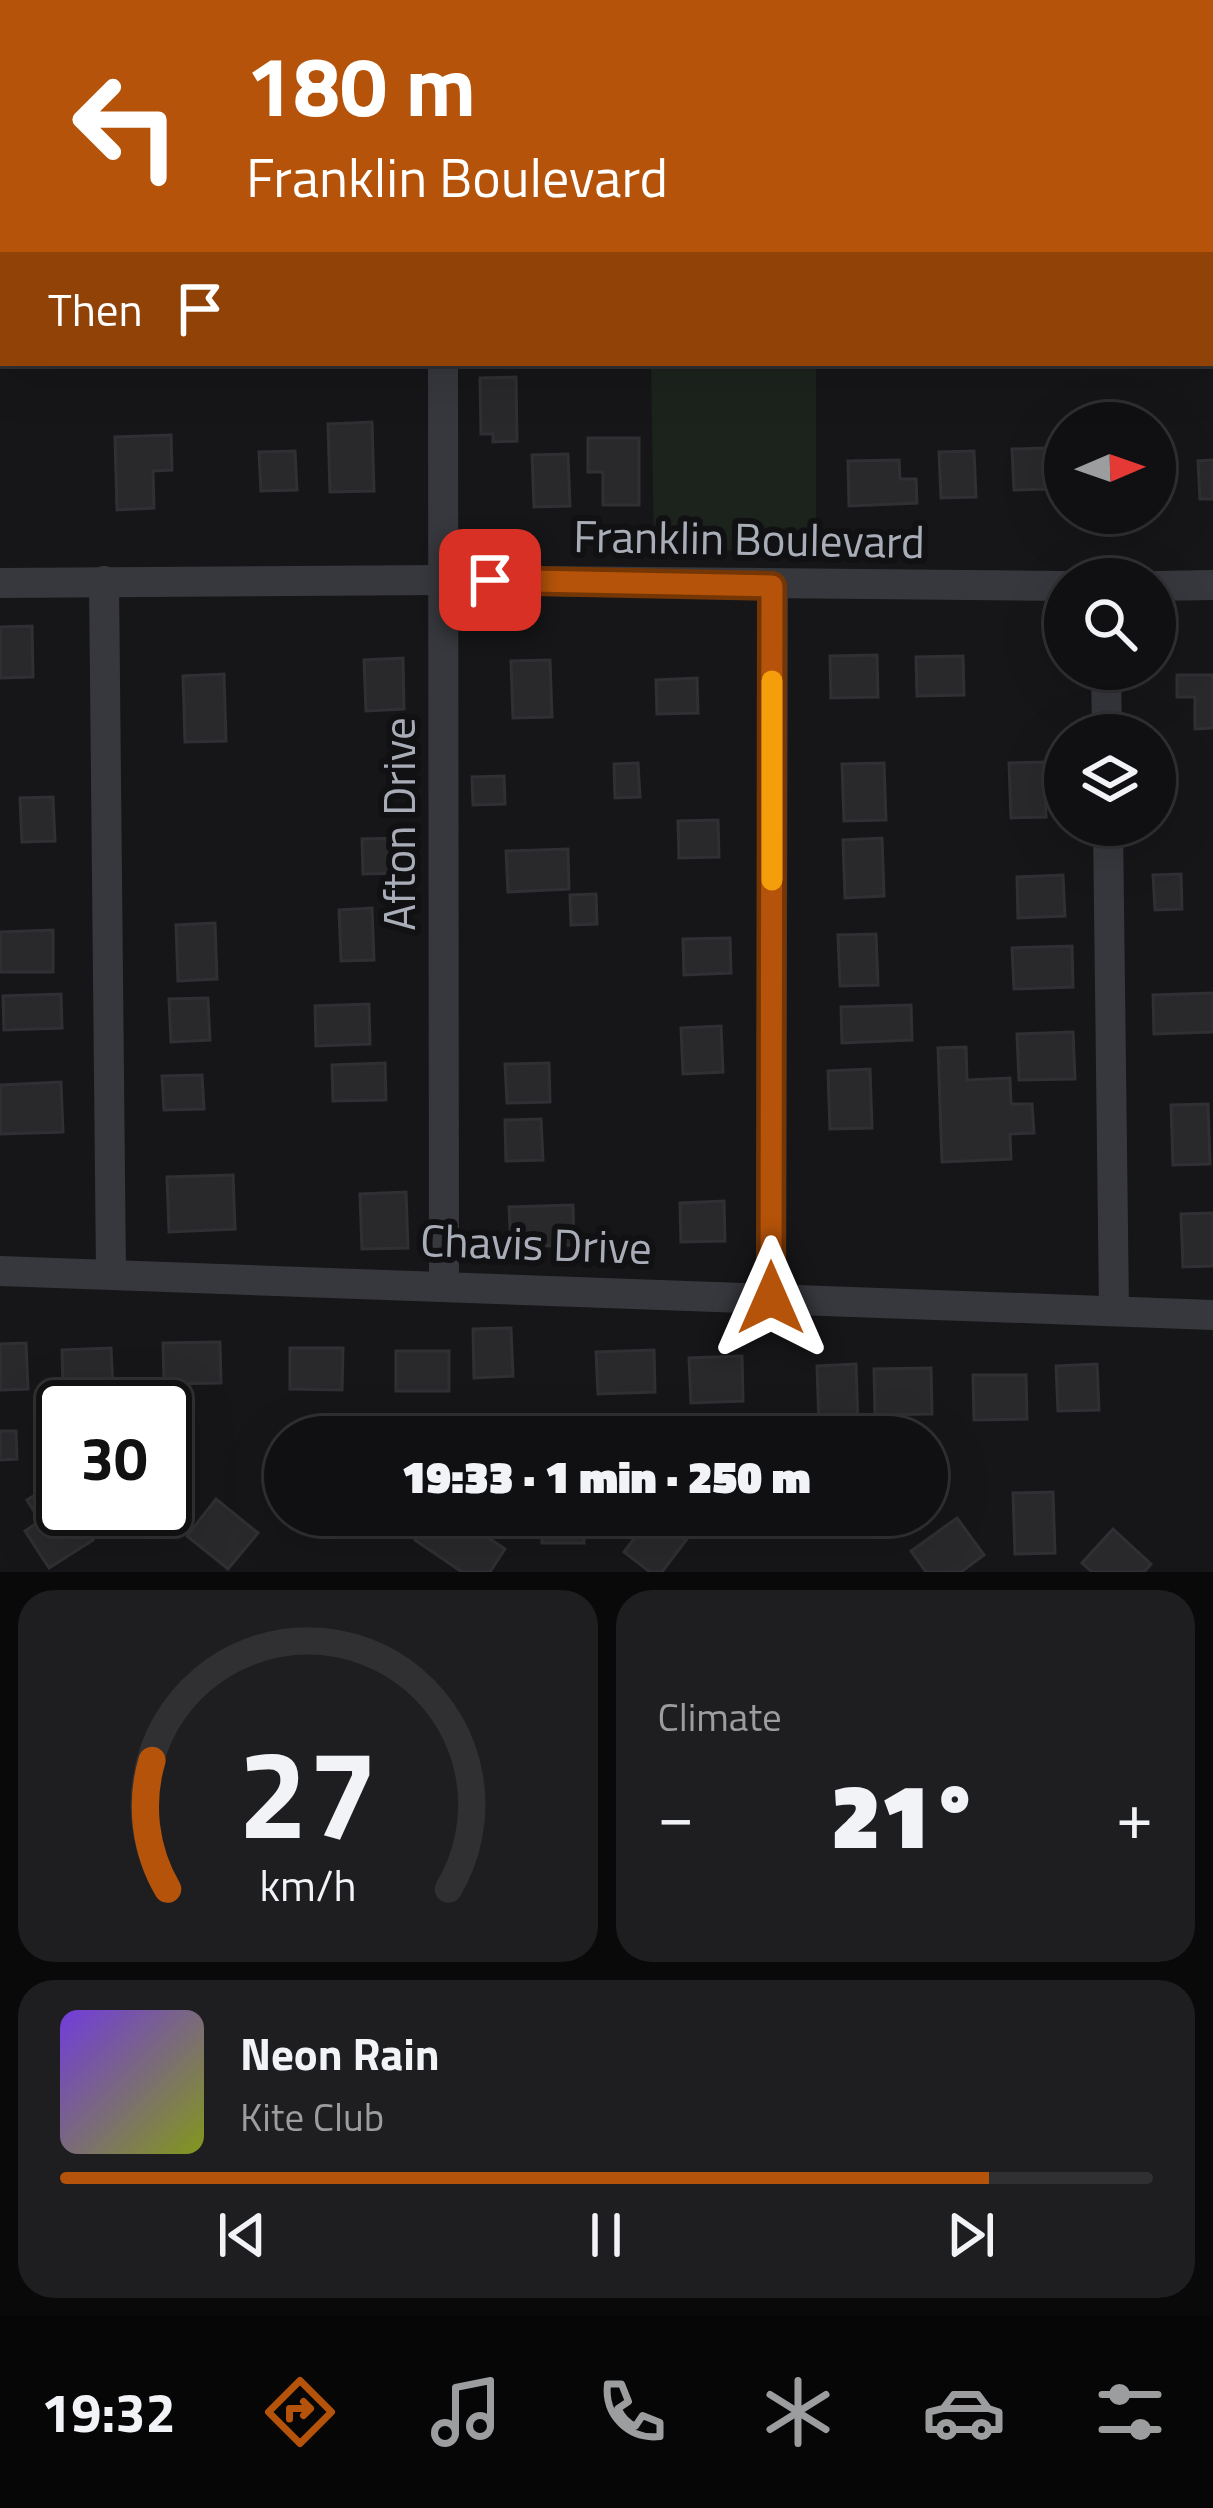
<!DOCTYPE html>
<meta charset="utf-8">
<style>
:root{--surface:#101012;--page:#1e1e20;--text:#f1f3f6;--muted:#9c9d9f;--line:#303032;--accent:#b45309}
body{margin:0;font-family:"Titillium Web",sans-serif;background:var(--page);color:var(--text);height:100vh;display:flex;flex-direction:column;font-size:45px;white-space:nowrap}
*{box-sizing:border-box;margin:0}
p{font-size:39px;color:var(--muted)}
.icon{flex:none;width:66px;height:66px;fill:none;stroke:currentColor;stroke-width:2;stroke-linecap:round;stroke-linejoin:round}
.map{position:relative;height:1572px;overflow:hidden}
.details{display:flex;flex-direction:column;gap:18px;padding:18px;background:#09090a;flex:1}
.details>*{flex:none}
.hud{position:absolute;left:0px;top:0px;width:1215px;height:366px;box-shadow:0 12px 48px #0002,0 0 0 3px var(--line);background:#b45309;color:#fff;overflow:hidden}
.needle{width:78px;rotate:88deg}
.tools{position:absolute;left:1044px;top:402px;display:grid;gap:24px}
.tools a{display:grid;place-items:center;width:132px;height:132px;border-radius:50%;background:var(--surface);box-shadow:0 12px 48px #0002,0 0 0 3px var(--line);font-size:60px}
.speed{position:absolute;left:36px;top:1380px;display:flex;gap:24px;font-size:60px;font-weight:700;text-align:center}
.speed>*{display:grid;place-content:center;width:156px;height:156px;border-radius:50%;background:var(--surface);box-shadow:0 12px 48px #0002,0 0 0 3px var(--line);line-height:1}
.speed .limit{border:6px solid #111;border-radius:18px;background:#fff;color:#111}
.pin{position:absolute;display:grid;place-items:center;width:102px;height:102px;color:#fff;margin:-51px;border-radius:24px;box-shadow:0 6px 18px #0006}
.me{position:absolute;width:132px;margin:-66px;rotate:0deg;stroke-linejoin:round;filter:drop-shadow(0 0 9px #0008)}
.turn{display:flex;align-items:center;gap:42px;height:252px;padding:0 48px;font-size:54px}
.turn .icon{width:156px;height:156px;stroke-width:2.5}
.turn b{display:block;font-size:84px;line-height:102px}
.then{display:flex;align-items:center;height:114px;padding:0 48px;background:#0003;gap:24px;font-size:45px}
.big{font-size:90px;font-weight:800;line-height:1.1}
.details .tile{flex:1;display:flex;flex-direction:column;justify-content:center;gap:18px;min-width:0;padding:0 42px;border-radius:36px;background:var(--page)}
.details .dial{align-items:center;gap:0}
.dial svg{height:312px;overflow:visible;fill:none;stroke:var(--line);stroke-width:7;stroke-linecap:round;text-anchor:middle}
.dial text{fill:var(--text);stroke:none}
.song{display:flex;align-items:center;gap:36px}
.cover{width:144px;height:144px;border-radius:18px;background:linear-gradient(135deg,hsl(260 70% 55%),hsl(70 70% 35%))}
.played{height:12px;border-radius:6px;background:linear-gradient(90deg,var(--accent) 85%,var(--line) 85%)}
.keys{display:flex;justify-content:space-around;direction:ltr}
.heat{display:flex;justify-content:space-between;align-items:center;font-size:66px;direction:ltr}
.details .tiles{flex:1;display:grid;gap:18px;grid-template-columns:1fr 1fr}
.tile:last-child{grid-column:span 2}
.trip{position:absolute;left:264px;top:1416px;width:684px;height:120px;border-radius:60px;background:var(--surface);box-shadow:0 12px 48px #0002,0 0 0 3px var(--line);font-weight:800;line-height:120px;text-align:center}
.dock{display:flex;height:192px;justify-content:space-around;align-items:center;background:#060607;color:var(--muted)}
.dock .icon{width:84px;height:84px}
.dock .active{color:var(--accent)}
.dock b{font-size:54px;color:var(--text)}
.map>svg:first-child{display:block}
</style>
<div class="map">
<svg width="1213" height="1572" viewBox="0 0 1213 1572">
<rect width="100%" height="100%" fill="#161618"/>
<g fill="#1c231d">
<path d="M388 0H1213V292L1212 3Z"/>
<path d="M651 363H816V551L654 550Z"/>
</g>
<g fill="#29292c" stroke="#303034" stroke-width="3">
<path d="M516 377 517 441 493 442V434H481L480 378Z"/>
<path d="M372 422 374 491 330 492 328 424Z"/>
<path d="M171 435 172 470 153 471 154 508 117 510 115 437Z"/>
<path d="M588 438H639V505H603V472H588Z"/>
<path d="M1155 443H1159L1162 508H1155Z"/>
<path d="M1046 448 1047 489 1014 490 1012 449Z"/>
<path d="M295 451 297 490 261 491 259 452Z"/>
<path d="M974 451 976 497 941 498 939 452Z"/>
<path d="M568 454 570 506 534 507 532 455Z"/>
<path d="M899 460 900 479H916L917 503 849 506 848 461Z"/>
<path d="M1213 460V499H1200L1198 461Z"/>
<path d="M32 626 33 677 0 678V627Z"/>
<path d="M877 655 878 697 831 698 830 656Z"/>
<path d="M963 656 964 695 917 696 916 657Z"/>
<path d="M403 658 404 709 366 711 364 660Z"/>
<path d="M550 660 552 717 513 718 511 661Z"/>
<path d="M224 674 226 741 185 742 183 676Z"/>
<path d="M1177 675H1213V728L1195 729V697H1177Z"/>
<path d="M697 678 698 713 657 714 656 680Z"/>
<path d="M1044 762 1046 817 1011 818 1009 763Z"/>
<path d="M638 763 640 797 615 798 614 764Z"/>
<path d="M884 763 886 820 844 821 842 764Z"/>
<path d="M504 776 505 804 473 805 472 777Z"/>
<path d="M53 797 55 841 22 842 20 798Z"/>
<path d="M718 820 719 857 679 858 678 821Z"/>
<path d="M399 838 400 873 363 874 362 839Z"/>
<path d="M882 838 884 896 845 898 843 840Z"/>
<path d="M568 849 569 889 508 892 506 851Z"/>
<path d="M1181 874 1182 909 1155 910 1153 875Z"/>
<path d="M1063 875 1065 916 1018 918 1017 877Z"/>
<path d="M596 894 597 924 571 925 570 895Z"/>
<path d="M372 908 374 960 341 961 339 910Z"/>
<path d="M215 923 217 979 178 981 176 925Z"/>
<path d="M53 930V972H0V932Z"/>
<path d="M876 934 878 985 840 986 838 935Z"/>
<path d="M730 938 731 973 684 975 683 939Z"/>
<path d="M1072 946 1073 987 1014 989 1012 948Z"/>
<path d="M1213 993V1032L1154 1034 1153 995Z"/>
<path d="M61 994 62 1028 4 1030 3 996Z"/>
<path d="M208 998 210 1040 171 1042 169 999Z"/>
<path d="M369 1004 370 1044 316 1046 315 1006Z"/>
<path d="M911 1005 912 1040 842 1043 841 1007Z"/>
<path d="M721 1026 723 1072 683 1074 681 1028Z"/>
<path d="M1073 1032 1075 1079 1019 1080 1017 1034Z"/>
<path d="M966 1047 967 1080 1010 1078 1011 1104H1032L1034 1133 1010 1134 1011 1159 942 1162 938 1048Z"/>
<path d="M385 1063 386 1100 333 1101 332 1065Z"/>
<path d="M549 1063 550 1102 507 1103 505 1064Z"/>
<path d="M870 1069 872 1128 830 1129 828 1071Z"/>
<path d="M202 1075 204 1109 164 1110 162 1076Z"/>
<path d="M61 1082 63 1132 0 1134V1085Z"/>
<path d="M1208 1104 1210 1164 1173 1165 1171 1105Z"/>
<path d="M541 1119 543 1160 506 1161 505 1120Z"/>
<path d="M233 1175 235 1229 169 1232 167 1177Z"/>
<path d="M406 1192 408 1248 362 1249 360 1194Z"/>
<path d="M724 1201 725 1241 681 1242 680 1203Z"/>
<path d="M573 1205 574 1245 511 1247 509 1207Z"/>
<path d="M1213 1213V1266L1183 1267 1181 1214Z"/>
<path d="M511 1328 513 1376 474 1378 473 1329Z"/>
<path d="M220 1342 221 1383 164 1384 163 1343Z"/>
<path d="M26 1343 28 1389 0 1390V1344Z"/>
<path d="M111 1348 113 1388 63 1389 62 1350Z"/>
<path d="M290 1348H343L342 1390 290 1389Z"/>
<path d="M654 1350 655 1392 598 1394 596 1352Z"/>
<rect x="396" y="1351" width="53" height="40"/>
<path d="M742 1356 743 1401 691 1403 689 1358Z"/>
<path d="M856 1364 858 1424 819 1426 817 1366Z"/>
<path d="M1097 1364 1099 1410 1058 1411 1056 1366Z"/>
<path d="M931 1368 932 1414 875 1415 874 1369Z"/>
<path d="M973 1375H1026L1027 1419 974 1420Z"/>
<path d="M0 1431H16L17 1459 0 1460Z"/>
<path d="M165 1468H170L172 1518 119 1519V1509H165Z"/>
<path d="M56 1482 63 1493V1509H73L93 1540 49 1568 25 1531 40 1521 27 1500Z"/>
<path d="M1053 1492 1055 1553 1015 1554 1013 1493Z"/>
<path d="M216 1499 258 1533 228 1569 187 1536Z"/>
<path d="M431 1515H454L505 1549 490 1572H462L415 1540Z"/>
<path d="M542 1515H583L584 1543H542Z"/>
<path d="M652 1515H673L693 1531 662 1572H650L624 1552Z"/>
<path d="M957 1518 984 1555 961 1572H926L911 1551Z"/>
<path d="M1113 1529 1151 1564 1144 1572H1092L1082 1563Z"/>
</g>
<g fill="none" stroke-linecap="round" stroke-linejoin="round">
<g stroke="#37383d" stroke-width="30">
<path d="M0 98H3"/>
<path d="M443 363 444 1285"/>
<path d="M104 581 111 1274"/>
<path d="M0 583 443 580 1065 586"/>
<path d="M1155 586 1213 585"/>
<path d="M1106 669 1107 735"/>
<path d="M1108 825 1114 1310"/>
<path d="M0 1271 1213 1315"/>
<path d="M771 1298 773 586"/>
</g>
</g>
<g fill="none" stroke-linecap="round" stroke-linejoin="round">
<g stroke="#753606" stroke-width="30">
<path id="route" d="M490 580 772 586 771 1298"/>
</g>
<use href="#route" stroke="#b45309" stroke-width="21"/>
<path stroke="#f59e0b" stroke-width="21" d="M772 880V681"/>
</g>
<g text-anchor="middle" stroke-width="12" stroke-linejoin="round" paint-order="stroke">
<g font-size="45" fill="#a8adb8" stroke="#111113">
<text transform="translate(749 539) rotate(1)" y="16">Franklin Boulevard</text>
<text transform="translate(399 824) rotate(-90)" y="16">Afton Drive</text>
<text transform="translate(536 1244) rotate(2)" y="16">Chavis Drive</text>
</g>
</g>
</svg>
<div class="tools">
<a><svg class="needle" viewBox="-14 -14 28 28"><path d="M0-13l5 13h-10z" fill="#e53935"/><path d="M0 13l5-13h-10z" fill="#9c9d9f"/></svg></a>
<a><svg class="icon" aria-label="search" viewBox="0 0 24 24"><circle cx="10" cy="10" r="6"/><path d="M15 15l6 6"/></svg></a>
<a><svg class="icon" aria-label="layers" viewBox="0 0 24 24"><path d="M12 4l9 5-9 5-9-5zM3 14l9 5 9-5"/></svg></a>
</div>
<div class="speed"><div class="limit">30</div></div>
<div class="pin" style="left:490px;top:580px;background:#d93025"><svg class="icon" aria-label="arrive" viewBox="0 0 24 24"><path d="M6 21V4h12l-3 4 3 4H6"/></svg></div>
<svg class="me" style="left:771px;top:1298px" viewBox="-20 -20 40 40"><path d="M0-17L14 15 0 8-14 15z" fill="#b45309" stroke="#fff" stroke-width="4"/></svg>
<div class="trip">19:33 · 1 min · 250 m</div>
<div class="hud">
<div class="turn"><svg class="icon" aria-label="left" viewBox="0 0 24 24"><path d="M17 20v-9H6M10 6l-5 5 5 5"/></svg><div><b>180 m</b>Franklin Boulevard</div></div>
<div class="then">Then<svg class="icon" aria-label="arrive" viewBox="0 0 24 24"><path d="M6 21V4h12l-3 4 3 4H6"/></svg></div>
</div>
</div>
<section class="details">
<div class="tiles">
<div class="tile dial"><svg viewBox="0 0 100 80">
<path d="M14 69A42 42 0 1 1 86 69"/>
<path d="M14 69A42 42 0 0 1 10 36" stroke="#b45309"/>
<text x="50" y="56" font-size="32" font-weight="700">27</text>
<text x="50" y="72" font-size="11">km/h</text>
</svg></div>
<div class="tile"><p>Climate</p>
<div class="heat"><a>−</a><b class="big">21°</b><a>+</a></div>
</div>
<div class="tile">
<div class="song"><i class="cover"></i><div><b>Neon Rain</b><p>Kite Club</p></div></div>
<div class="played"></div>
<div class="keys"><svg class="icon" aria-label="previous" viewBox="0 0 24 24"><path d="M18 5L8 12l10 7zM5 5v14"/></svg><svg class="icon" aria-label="pause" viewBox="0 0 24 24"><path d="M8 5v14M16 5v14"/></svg><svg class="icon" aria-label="next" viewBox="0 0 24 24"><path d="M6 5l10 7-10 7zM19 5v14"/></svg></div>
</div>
</div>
</section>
<nav class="dock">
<b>19:32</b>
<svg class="icon active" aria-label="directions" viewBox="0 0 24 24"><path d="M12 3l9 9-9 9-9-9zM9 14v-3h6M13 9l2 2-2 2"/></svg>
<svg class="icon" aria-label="music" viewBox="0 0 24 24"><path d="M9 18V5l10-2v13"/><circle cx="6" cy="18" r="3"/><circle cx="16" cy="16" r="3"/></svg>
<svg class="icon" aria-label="phone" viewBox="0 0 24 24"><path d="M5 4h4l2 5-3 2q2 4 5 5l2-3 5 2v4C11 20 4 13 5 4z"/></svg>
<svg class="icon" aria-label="climate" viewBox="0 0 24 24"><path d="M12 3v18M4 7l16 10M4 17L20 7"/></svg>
<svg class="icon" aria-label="car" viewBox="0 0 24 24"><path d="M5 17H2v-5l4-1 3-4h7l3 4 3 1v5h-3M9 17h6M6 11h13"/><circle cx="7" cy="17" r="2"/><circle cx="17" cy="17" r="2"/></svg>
<svg class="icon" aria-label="filters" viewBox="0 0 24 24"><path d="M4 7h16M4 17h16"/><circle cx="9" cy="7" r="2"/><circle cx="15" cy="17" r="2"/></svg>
</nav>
